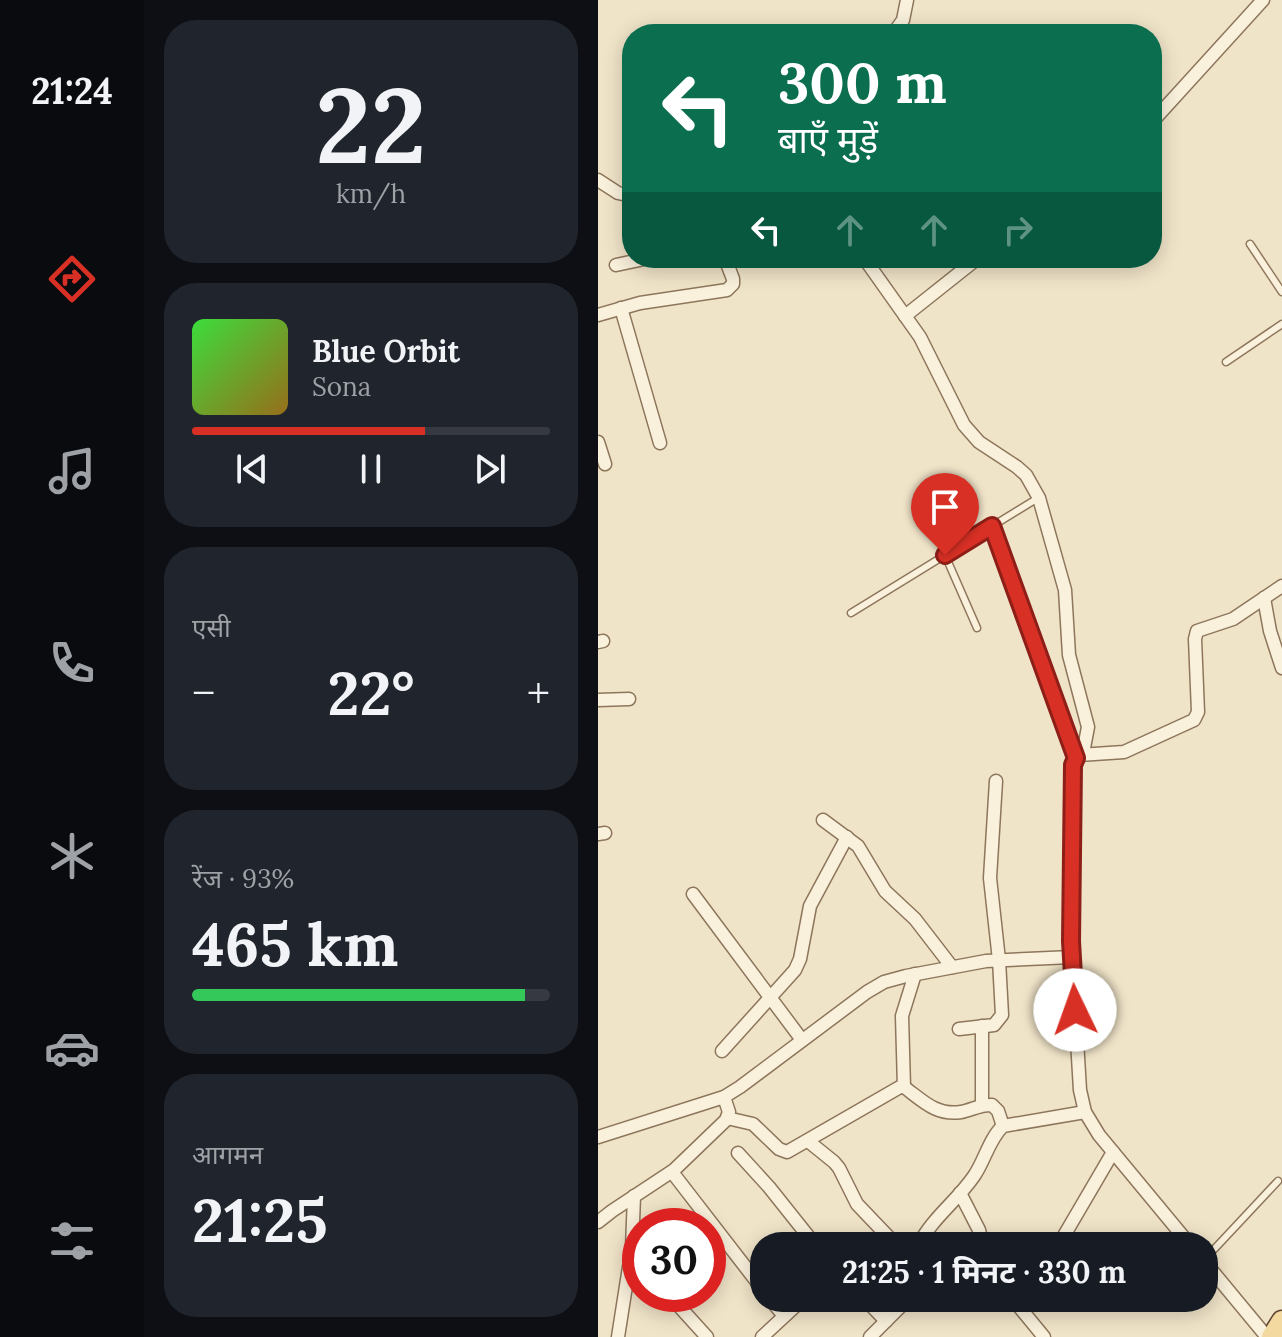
<!DOCTYPE html>
<html lang="hi">
<meta charset="utf-8">
<style>
:root{--surface:#171b24;--page:#20242c;--text:#f1f3f6;--muted:#9ea1a6;--line:#363941;--accent:#d93025}
body{margin:0;font-family:Lora,"Noto Sans Devanagari",serif;background:var(--page);color:var(--text);height:100vh;display:flex;flex-direction:column;font-size:30px;white-space:nowrap}
*{box-sizing:border-box;margin:0}
p{font-size:26px;color:var(--muted)}
.icon{flex:none;width:44px;height:44px;fill:none;stroke:currentColor;stroke-width:2;stroke-linecap:round;stroke-linejoin:round}
.map{position:relative;flex:1;overflow:hidden}
.drawer{display:flex;flex-direction:column;gap:20px;padding:20px;background:#0d0f14;width:454px}
.drawer>*{flex:none}
.banner{position:absolute;left:24px;top:24px;width:540px;height:244px;border-radius:32px;box-shadow:0 4px 20px #0003;background:#0b6e4f;color:#fff;overflow:hidden}
.speed{position:absolute;left:24px;top:1208px;display:flex;gap:16px;font-size:40px;font-weight:700;text-align:center}
.speed>*{display:grid;place-content:center;width:104px;height:104px;border-radius:50%;background:var(--surface);box-shadow:0 4px 20px #0003;line-height:1}
.speed .limit{border:12px solid #d22;background:#fff;color:#111}
.pin{position:absolute;display:grid;place-items:center;width:68px;height:68px;color:#fff;margin:-82px -34px;border-radius:50% 50% 50% 0;rotate:-45deg;box-shadow:0 0 8px #0007}
.pin .icon{rotate:45deg}
.me{position:absolute;width:88px;margin:-44px;rotate:357deg;stroke-linejoin:round;filter:drop-shadow(0 0 6px #0008)}
.turn{display:flex;align-items:center;gap:28px;height:168px;padding:0 24px;font-size:36px}
.turn .icon{width:104px;height:104px;stroke-width:2.5}
.turn b{display:block;font-size:56px;line-height:68px}
.lanes{display:flex;align-items:center;height:76px;padding:0 24px;background:#0003;justify-content:center;gap:40px;direction:ltr}
.lanes .off{opacity:.35}
.big{font-size:60px;font-weight:700;line-height:1.1}
.drawer .widget{flex:1;display:flex;flex-direction:column;justify-content:center;gap:12px;min-width:0;padding:0 28px;border-radius:32px;background:var(--page)}
.drawer .dial{align-items:center;gap:0}
.dial b{font-size:104px;line-height:1}
.song{display:flex;align-items:center;gap:24px}
.cover{width:96px;height:96px;border-radius:12px;background:linear-gradient(135deg,hsl(120 70% 55%),hsl(40 70% 35%))}
.played{height:8px;border-radius:4px;background:linear-gradient(90deg,var(--accent) 65%,var(--line) 65%)}
.keys{display:flex;justify-content:space-around;direction:ltr}
.heat{display:flex;justify-content:space-between;align-items:center;font-size:44px;direction:ltr}
.charge{height:12px;border-radius:6px;background:linear-gradient(90deg,#34c759 93%,var(--line) 0)}
.trip{position:absolute;left:152px;top:1232px;width:468px;height:80px;border-radius:32px;background:var(--surface);box-shadow:0 4px 20px #0003;font-weight:700;line-height:80px;text-align:center}
main{display:flex;flex:1;min-height:0}
.tabs{display:flex;flex-direction:column;width:144px;justify-content:space-around;align-items:center;background:#090b0e;color:var(--muted)}
.tabs .icon{width:56px;height:56px}
.tabs .selected{color:var(--accent)}
.tabs b{font-size:36px;color:var(--text)}
.map>svg:first-child{display:block}
</style>
<main>
<nav class="tabs">
<b>21:24</b>
<svg class="icon selected" aria-label="directions" viewBox="0 0 24 24"><path d="M12 3l9 9-9 9-9-9zM9 14v-3h6M13 9l2 2-2 2"/></svg>
<svg class="icon" aria-label="music" viewBox="0 0 24 24"><path d="M9 18V5l10-2v13"/><circle cx="6" cy="18" r="3"/><circle cx="16" cy="16" r="3"/></svg>
<svg class="icon" aria-label="phone" viewBox="0 0 24 24"><path d="M5 4h4l2 5-3 2q2 4 5 5l2-3 5 2v4C11 20 4 13 5 4z"/></svg>
<svg class="icon" aria-label="climate" viewBox="0 0 24 24"><path d="M12 3v18M4 7l16 10M4 17L20 7"/></svg>
<svg class="icon" aria-label="car" viewBox="0 0 24 24"><path d="M5 17H2v-5l4-1 3-4h7l3 4 3 1v5h-3M9 17h6M6 11h13"/><circle cx="7" cy="17" r="2"/><circle cx="17" cy="17" r="2"/></svg>
<svg class="icon" aria-label="filters" viewBox="0 0 24 24"><path d="M4 7h16M4 17h16"/><circle cx="9" cy="7" r="2"/><circle cx="15" cy="17" r="2"/></svg>
</nav>
<section class="drawer">
<div class="widget dial"><b>22</b><p>km/h</p></div>
<div class="widget">
<div class="song"><i class="cover"></i><div><b>Blue Orbit</b><p>Sona</p></div></div>
<div class="played"></div>
<div class="keys"><svg class="icon" aria-label="previous" viewBox="0 0 24 24"><path d="M18 5L8 12l10 7zM5 5v14"/></svg><svg class="icon" aria-label="pause" viewBox="0 0 24 24"><path d="M8 5v14M16 5v14"/></svg><svg class="icon" aria-label="next" viewBox="0 0 24 24"><path d="M6 5l10 7-10 7zM19 5v14"/></svg></div>
</div>
<div class="widget"><p>एसी</p>
<div class="heat"><a>−</a><b class="big">22°</b><a>+</a></div>
</div>
<div class="widget"><p>रेंज · 93%</p><b class="big">465 km</b><div class="charge"></div></div>
<div class="widget"><p>आगमन</p><b class="big">21:25</b></div>
</section>
<div class="map">
<svg width="684" height="1337" viewBox="0 0 684 1337">
<rect width="100%" height="100%" fill="#f0e4c8"/>
<g fill="none" stroke-linecap="round" stroke-linejoin="round">
<g stroke="#8d765c" stroke-width="9">
<g id="service">
<path d="M652 244 684 292"/>
<path d="M628 362 684 324"/>
<path d="M394 526 478 758"/>
<path d="M347 555 379 628"/>
<path d="M253 613 440 498"/>
<path d="M606 1260 680 1181"/>
</g>
</g>
<g stroke="#8d765c" stroke-width="15">
<g id="minor">
<path d="M295 34 305 20 309 0"/>
<path d="M554 122 665 0"/>
<path d="M0 180 20 193 34 196"/>
<path d="M266 258 322 337 366 425 381 442 419 467 428 475 441 498 467 590 471 655 490 727 486 748 478 758 475 765 473 941 482 1090 487 1112 501 1135 593 1246"/>
<path d="M18 265 51 258"/>
<path d="M23 308 62 443"/>
<path d="M0 315 42 303 129 290 135 284V279L127 258"/>
<path d="M307 316 380 258"/>
<path d="M0 442 7 464"/>
<path d="M666 598 672 631 684 668"/>
<path d="M0 642 5 641"/>
<path d="M0 700 31 699"/>
<path d="M481 755 526 752 596 720 600 712 597 639 599 631 635 619 684 586"/>
<path d="M225 820 260 846 287 891 317 919 354 967"/>
<path d="M0 834 7 833"/>
<path d="M95 894 204 1040"/>
<path d="M361 1029 396 1025 404 1015 401 960 392 878 398 781"/>
<path d="M124 1051 197 970 202 959 212 906 249 837"/>
<path d="M306 1087 304 1016 317 974"/>
<path d="M384 1105V1026"/>
<path d="M129 1118 155 1124 181 1149 189 1152 302 1087H306C324 1100 338 1116 363 1112 374 1110 383 1104 394 1105L400 1111 405 1126"/>
<path d="M0 1137 126 1097 142 1087 269 992 286 982 308 976 388 961 474 957"/>
<path d="M210 1141 236 1162 241 1168 259 1204 299 1246"/>
<path d="M140 1153 171 1187 218 1246"/>
<path d="M74 1172 166 1291"/>
<path d="M362 1193 381 1230 385 1246"/>
<path d="M0 1222 14 1211 76 1170 128 1120 131 1112 126 1097"/>
<path d="M320 1246C334 1218 359 1201 376 1176 387 1160 391 1139 405 1126L487 1112"/>
<path d="M460 1246 515 1152"/>
<path d="M606 1261 669 1337"/>
<path d="M70 1294 109 1337"/>
<path d="M171 1298 186 1316"/>
<path d="M266 1298 288 1321"/>
<path d="M414 1298 446 1337"/>
<path d="M20 1337 34 1248 36 1196"/>
<path d="M164 1337 206 1298"/>
<path d="M272 1337 311 1298"/>
</g>
</g>
<g stroke="#5b4430" stroke-width="23">
<path id="primary" d="M674 1337 684 1321"/>
</g>
<use href="#service" stroke="#faf1dc" stroke-width="6"/>
<use href="#minor" stroke="#faf1dc" stroke-width="12"/>
<use href="#primary" stroke="#f3d9a0" stroke-width="20"/>
</g>
<g fill="none" stroke-linecap="round" stroke-linejoin="round">
<g stroke="#8d1f18" stroke-width="20">
<path id="route" d="M347 555 394 526 478 758 475 765 473 941 477 1010"/>
</g>
<use href="#route" stroke="#d93025" stroke-width="14"/>
</g>
</svg>
<div class="speed"><div class="limit">30</div></div>
<div class="pin" style="left:347px;top:555px;background:#d93025"><svg class="icon" aria-label="arrive" viewBox="0 0 24 24"><path d="M6 21V4h12l-3 4 3 4H6"/></svg></div>
<svg class="me" style="left:477px;top:1010px" viewBox="-20 -20 40 40"><circle r="19" fill="#fff"/><path d="M0-13L10 11 0 6-10 11z" fill="#d93025"/></svg>
<div class="trip">21:25 · 1 मिनट · 330 m</div>
<div class="banner">
<div class="turn"><svg class="icon" aria-label="left" viewBox="0 0 24 24"><path d="M17 20v-9H6M10 6l-5 5 5 5"/></svg><div><b>300 m</b>बाएँ मुड़ें</div></div>
<div class="lanes"><svg class="icon" aria-label="left" viewBox="0 0 24 24"><path d="M17 20v-9H6M10 6l-5 5 5 5"/></svg><svg class="icon off" aria-label="ahead" viewBox="0 0 24 24"><path d="M12 20V5M6 11l6-6 6 6"/></svg><svg class="icon off" aria-label="ahead" viewBox="0 0 24 24"><path d="M12 20V5M6 11l6-6 6 6"/></svg><svg class="icon off" aria-label="right" viewBox="0 0 24 24"><path d="M7 20v-9h11M14 6l5 5-5 5"/></svg></div>
</div>
</div>
</main>
